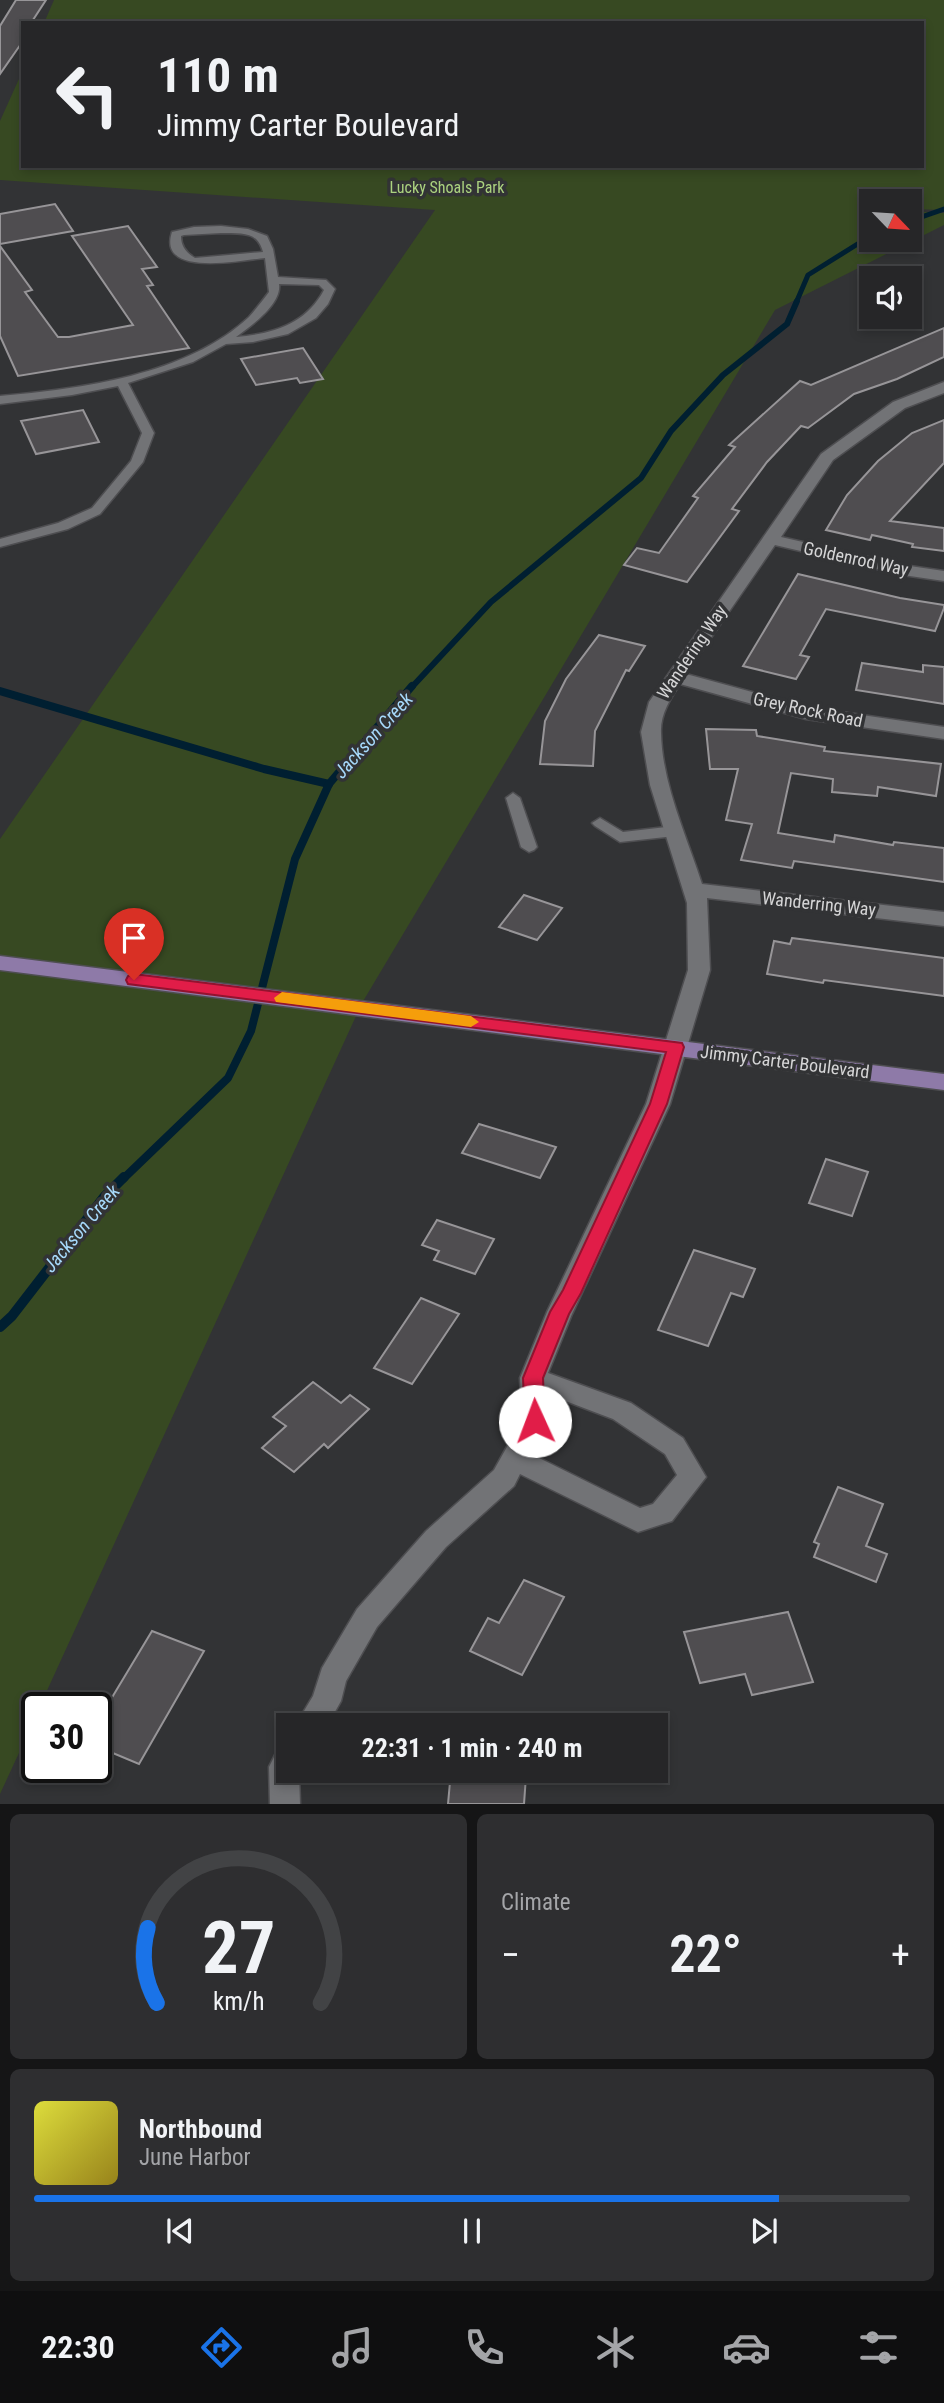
<!DOCTYPE html>
<meta charset="utf-8">
<style>
:root{--surface:#262628;--page:#2e2e30;--text:#f1f3f6;--muted:#a4a5a8;--line:#424345;--accent:#1a73e8}
body{margin:0;font-family:"Roboto Condensed",sans-serif;background:var(--page);color:var(--text);height:100vh;display:flex;flex-direction:column;font-size:26px;white-space:nowrap}
*{box-sizing:border-box;margin:0}
p{font-size:23px;color:var(--muted)}
.icon{flex:none;width:38px;height:38px;fill:none;stroke:currentColor;stroke-width:2;stroke-linecap:round;stroke-linejoin:round}
.map{position:relative;height:1804px;overflow:hidden}
.side{display:flex;flex-direction:column;gap:10px;padding:10px;background:#151516;flex:1}
.side>*{flex:none}
.hud{position:absolute;left:21px;top:21px;width:903px;height:147px;border-radius:0px;box-shadow:0 4px 10px #0003,0 0 0 2px var(--line);background:#262628;color:var(--text);overflow:hidden}
.needle{width:46px;rotate:115deg}
.controls{position:absolute;left:859px;top:189px;display:grid;gap:14px}
.controls a{display:grid;place-items:center;width:63px;height:63px;border-radius:0px;background:var(--surface);box-shadow:0 4px 10px #0003,0 0 0 2px var(--line);font-size:35px}
.speed{position:absolute;left:21px;top:1692px;display:flex;gap:14px;font-size:35px;font-weight:700;text-align:center}
.speed>*{display:grid;place-content:center;width:91px;height:91px;border-radius:50%;background:var(--surface);box-shadow:0 4px 10px #0003,0 0 0 2px var(--line);line-height:1}
.speed .limit{border:4px solid #111;border-radius:10px;background:#fff;color:#111}
.pin{position:absolute;display:grid;place-items:center;width:60px;height:60px;color:#fff;margin:-72px -30px;border-radius:50% 50% 50% 0;rotate:-45deg;box-shadow:0 0 7px #0007}
.pin .icon{rotate:45deg}
.me{position:absolute;width:77px;margin:-38px;rotate:358deg;stroke-linejoin:round;filter:drop-shadow(0 0 5px #0008)}
.turn{display:flex;align-items:center;gap:24px;height:147px;padding:0 21px;font-size:32px}
.turn .icon{width:91px;height:91px;stroke-width:2.5}
.turn b{display:block;font-size:49px;line-height:60px}
.big{font-size:52px;font-weight:700;line-height:1.1}
.side .card{flex:1;display:flex;flex-direction:column;justify-content:center;gap:10px;min-width:0;padding:0 24px;border-radius:10px;background:var(--page)}
.side .dial{align-items:center;gap:0}
.dial svg{height:182px;overflow:visible;fill:none;stroke:var(--line);stroke-width:7;stroke-linecap:round;text-anchor:middle}
.dial text{fill:var(--text);stroke:none}
.song{display:flex;align-items:center;gap:21px}
.cover{width:84px;height:84px;border-radius:10px;background:linear-gradient(135deg,hsl(60 70% 55%),hsl(50 70% 35%))}
.played{height:7px;border-radius:4px;background:linear-gradient(90deg,var(--accent) 85%,var(--line) 85%)}
.keys{display:flex;justify-content:space-around;direction:ltr}
.heat{display:flex;justify-content:space-between;align-items:center;font-size:38px;direction:ltr}
.side .tiles{flex:1;display:grid;gap:10px;grid-template-columns:1fr 1fr}
.card:last-child{grid-column:span 2}
.trip{position:absolute;left:276px;top:1713px;width:392px;height:70px;border-radius:0px;background:var(--surface);box-shadow:0 4px 10px #0003,0 0 0 2px var(--line);font-weight:700;line-height:70px;text-align:center}
.menu{display:flex;height:112px;justify-content:space-around;align-items:center;background:#0f0f10;color:var(--muted)}
.menu .icon{width:49px;height:49px}
.menu .current{color:var(--accent)}
.menu b{font-size:32px;color:var(--text)}
.map>svg:first-child{display:block}
</style>
<div class="map">
<svg width="944" height="1805" viewBox="0 0 944 1805">
<rect width="100%" height="100%" fill="#323335"/>
<path fill="#374922" d="M54 0H944V210L910 209V201H872L871 208H864L871 209 872 240H910V211L944 213V225L775 310 362 1003 39 1708H37V1714L0 1794V839L435 210 0 180V121L23 70V166H922V23H44Z"/>
<g fill="none" stroke-linecap="round" stroke-linejoin="round">
<g stroke="#001f31" stroke-width="5">
<path d="M910 221 944 209"/>
<path d="M796 303 808 275 872 235"/>
</g>
<path stroke="#001f31" stroke-width="6" d="M411 688 491 602 641 478 671 431 723 375 787 324 797 301"/>
<g stroke="#001f31" stroke-width="8">
<path d="M0 691 264 769 329 784"/>
<path d="M123 1179 228 1078 251 1031 295 859 329 784 412 686"/>
</g>
<path stroke="#001f31" stroke-width="10" d="M0 1327 12 1316 104 1197 124 1177"/>
</g>
<g fill="#4f4d50" stroke="#979598" stroke-width="2">
<path d="M16 0H46L31 23H23V41L0 74V26Z"/>
<path d="M55 204 73 231 0 244V214Z"/>
<path d="M128 226 157 267 142 269 153 285 147 286 189 348 18 376 0 336V246L32 290 25 292 58 337H69L133 325 72 236Z"/>
<path d="M944 328V357L897 379 854 394 808 428 801 426 767 462 732 509 739 511 687 582 624 565 637 548 659 553 698 498 693 496 735 447 729 445 800 381 811 385Z"/>
<path d="M303 348 323 379 300 383 297 378 256 385 241 359Z"/>
<path d="M83 410 99 442 36 454 21 421Z"/>
<path d="M944 420V463L890 521 944 528V551L912 547 913 544 872 535 870 540 826 530 847 495 878 461 912 433Z"/>
<path d="M798 574 900 598 944 605V608L935 631 826 609 800 655 809 657 796 679 743 666Z"/>
<path d="M599 635 645 646 629 671 626 670 595 731 593 766 540 764 545 721 566 679Z"/>
<path d="M862 663 923 672V665L944 667V704L856 690Z"/>
<path d="M706 729 756 730 757 736 825 747 824 751 941 764 936 796 878 787 877 796 832 792 833 779 791 773 778 833 834 842 835 835 893 845 894 842 944 848V882L794 861 792 868 741 860 752 824 726 820 738 769H710Z"/>
<path d="M524 895 562 908 537 940 499 927Z"/>
<path d="M792 938 944 958V996L824 980 823 983 767 974 774 941 790 944Z"/>
<path d="M479 1124 556 1147 540 1178 462 1153Z"/>
<path d="M826 1159 868 1172 852 1216 809 1203Z"/>
<path d="M437 1220 494 1239 475 1274 434 1260 439 1251 422 1245Z"/>
<path d="M694 1250 755 1269 743 1297 731 1293 708 1346 658 1330Z"/>
<path d="M421 1298 459 1314 412 1384 374 1368Z"/>
<path d="M313 1382 341 1403 350 1395 369 1409 328 1448 324 1444 294 1472 262 1448 286 1426 273 1417Z"/>
<path d="M838 1487 883 1504 866 1546 887 1554 876 1582 814 1557 819 1544 814 1542Z"/>
<path d="M524 1580 564 1597 522 1675 470 1651 488 1618 499 1623Z"/>
<path d="M788 1612 813 1682 752 1695 745 1674 700 1683 684 1632Z"/>
<path d="M152 1631 204 1651 139 1764 96 1746V1724Z"/>
<path d="M451 1771 526 1776 524 1804H448Z"/>
</g>
<g fill="none" stroke-linecap="round" stroke-linejoin="round">
<g stroke="#4e4e51" stroke-width="3">
<g id="lane">
<path d="M221 226 248 229 267 236 273 249 278 277 326 280 335 289 328 304 316 318 288 334 253 342 226 344 193 362 128 383 154 433 143 462 100 514 68 529 0 547V539L58 523 92 508 131 461 142 433 118 386 72 395 0 404V396C81 389 187 375 249 317 256 309 263 300 269 292L265 258C242 260 157 278 172 232L194 227ZM221 233C241 234 257 230 263 252L195 258C186 253 181 246 181 236L184 235ZM279 284 319 285 324 290C306 324 273 334 236 337 251 326 282 304 279 284Z"/>
<path d="M513 793 520 798 537 847 534 850 529 852 521 847 506 798Z"/>
<path d="M600 818 623 832 675 826 683 831 675 836 620 842 595 826 592 823Z"/>
</g>
</g>
<g stroke="#4e4e51" stroke-width="3">
<g id="street">
<path d="M944 382V393L905 408 833 460 781 537 903 565 944 571V581L903 575 775 545 686 674 807 707 944 727V739L806 719 680 684C670 699 660 715 661 733 662 784 687 837 702 884L944 912V926L707 898 710 970 670 1104 572 1314 548 1373 631 1403 683 1438 706 1477 672 1521 638 1532 520 1474 514 1486 446 1547 377 1627 346 1681 341 1701 327 1726H295L313 1696 322 1668 357 1609 426 1531 494 1470 522 1420 520 1378 547 1312 646 1104 688 970 687 903 650 785 641 732 649 702 821 454 893 402ZM547 1394 613 1419 665 1454 677 1475 653 1504 640 1508 531 1454 548 1421Z"/>
<path d="M289 1745V1771H299L300 1805H270L269 1767 278 1749Z"/>
</g>
</g>
<g stroke="#4e4e51" stroke-width="3">
<path id="primary" d="M0 956 944 1074V1090L0 970Z"/>
</g>
<use href="#lane" fill="#727376" fill-rule="evenodd"/>
<use href="#street" fill="#727376" fill-rule="evenodd"/>
<use href="#primary" fill="#8e7aa8" fill-rule="evenodd"/>
</g>
<path fill="#e11d48" stroke="#92132f" stroke-width="2" d="M134 974 682 1043 684 1047 667 1104 581 1293 569 1314 543 1378 545 1421 542 1427 535 1429 528 1427 525 1421 523 1378 550 1312 563 1290 650 1104 666 1052 128 984 126 980 128 976Z"/>
<path fill="#f59e0b" d="M282 992 471 1016 479 1022 471 1027 276 1002 274 998Z"/>
<g text-anchor="middle" stroke-width="7" stroke-linejoin="round" paint-order="stroke">
<g font-size="16" fill="#abd27f" stroke="#323335">
<text x="447" y="193">Lucky Shoals Park</text>
</g>
<g font-size="18" fill="#d5d5d6" stroke="#323335">
<text transform="translate(856 559) rotate(12)" y="6">Goldenrod Way</text>
<text transform="translate(692 652) rotate(-56)" y="6">Wandering Way</text>
<text transform="translate(808 710) rotate(12)" y="6">Grey Rock Road</text>
<text transform="translate(819 904) rotate(6)" y="6">Wanderring Way</text>
<text transform="translate(785 1062) rotate(7)" y="6">Jimmy Carter Boulevard</text>
</g>
<g font-size="19" font-style="italic" fill="#a7d9fb" stroke="#323335">
<text transform="translate(373 735) rotate(-48)" y="7">Jackson Creek</text>
<text transform="translate(81 1228) rotate(-50)" y="7">Jackson Creek</text>
</g>
</g>
</svg>
<div class="controls">
<a><svg class="needle" viewBox="-14 -14 28 28"><path d="M0-13l5 13h-10z" fill="#e53935"/><path d="M0 13l5-13h-10z" fill="#a4a5a8"/></svg></a>
<a><svg class="icon" aria-label="sound" viewBox="0 0 24 24"><path d="M4 9h4l5-4v14l-5-4H4zM17 9q2 3 0 6"/></svg></a>
</div>
<div class="speed"><div class="limit">30</div></div>
<div class="pin" style="left:134px;top:980px;background:#d93025"><svg class="icon" aria-label="arrive" viewBox="0 0 24 24"><path d="M6 21V4h12l-3 4 3 4H6"/></svg></div>
<svg class="me" style="left:535px;top:1421px" viewBox="-20 -20 40 40"><circle r="19" fill="#fff"/><path d="M0-13L10 11 0 6-10 11z" fill="#e11d48"/></svg>
<div class="trip">22:31 · 1 min · 240 m</div>
<div class="hud">
<div class="turn"><svg class="icon" aria-label="left" viewBox="0 0 24 24"><path d="M17 20v-9H6M10 6l-5 5 5 5"/></svg><div><b>110 m</b>Jimmy Carter Boulevard</div></div>
</div>
</div>
<section class="side">
<div class="tiles">
<div class="card dial"><svg viewBox="0 0 100 80">
<path d="M14 69A42 42 0 1 1 86 69"/>
<path d="M14 69A42 42 0 0 1 10 36" stroke="#1a73e8"/>
<text x="50" y="56" font-size="32" font-weight="700">27</text>
<text x="50" y="72" font-size="11">km/h</text>
</svg></div>
<div class="card"><p>Climate</p>
<div class="heat"><a>−</a><b class="big">22°</b><a>+</a></div>
</div>
<div class="card">
<div class="song"><i class="cover"></i><div><b>Northbound</b><p>June Harbor</p></div></div>
<div class="played"></div>
<div class="keys"><svg class="icon" aria-label="previous" viewBox="0 0 24 24"><path d="M18 5L8 12l10 7zM5 5v14"/></svg><svg class="icon" aria-label="pause" viewBox="0 0 24 24"><path d="M8 5v14M16 5v14"/></svg><svg class="icon" aria-label="next" viewBox="0 0 24 24"><path d="M6 5l10 7-10 7zM19 5v14"/></svg></div>
</div>
</div>
</section>
<nav class="menu">
<b>22:30</b>
<svg class="icon current" aria-label="directions" viewBox="0 0 24 24"><path d="M12 3l9 9-9 9-9-9zM9 14v-3h6M13 9l2 2-2 2"/></svg>
<svg class="icon" aria-label="music" viewBox="0 0 24 24"><path d="M9 18V5l10-2v13"/><circle cx="6" cy="18" r="3"/><circle cx="16" cy="16" r="3"/></svg>
<svg class="icon" aria-label="phone" viewBox="0 0 24 24"><path d="M5 4h4l2 5-3 2q2 4 5 5l2-3 5 2v4C11 20 4 13 5 4z"/></svg>
<svg class="icon" aria-label="climate" viewBox="0 0 24 24"><path d="M12 3v18M4 7l16 10M4 17L20 7"/></svg>
<svg class="icon" aria-label="car" viewBox="0 0 24 24"><path d="M5 17H2v-5l4-1 3-4h7l3 4 3 1v5h-3M9 17h6M6 11h13"/><circle cx="7" cy="17" r="2"/><circle cx="17" cy="17" r="2"/></svg>
<svg class="icon" aria-label="filters" viewBox="0 0 24 24"><path d="M4 7h16M4 17h16"/><circle cx="9" cy="7" r="2"/><circle cx="15" cy="17" r="2"/></svg>
</nav>
